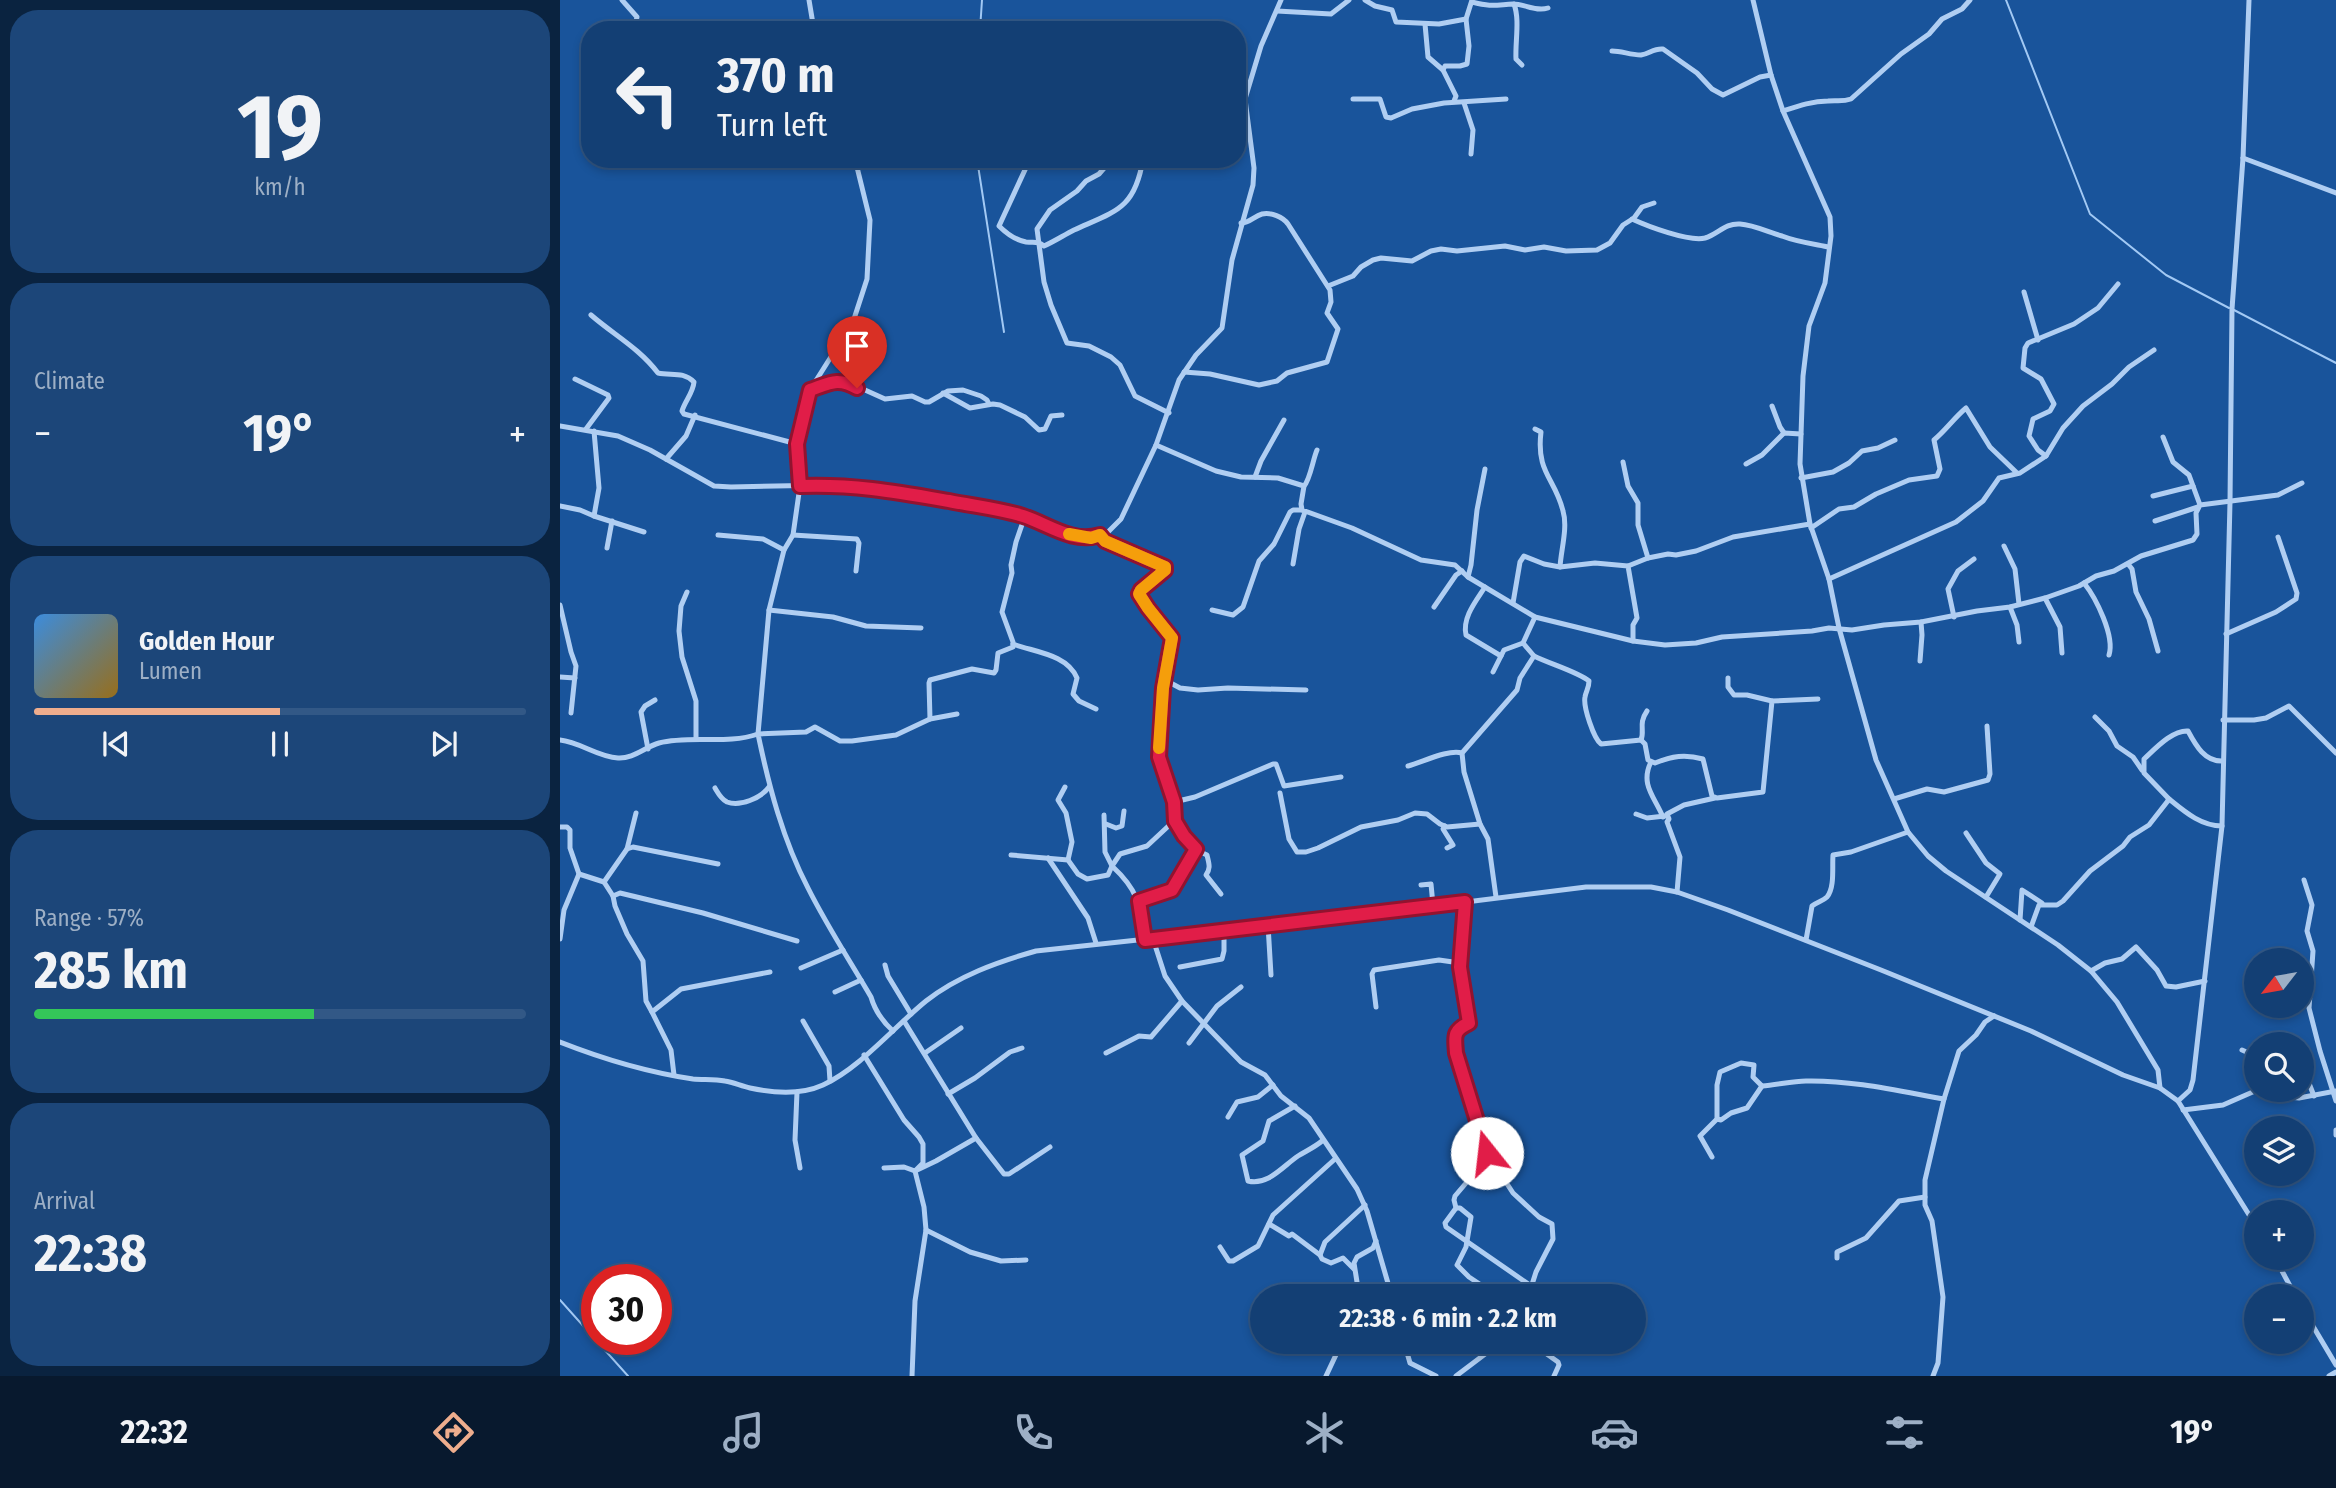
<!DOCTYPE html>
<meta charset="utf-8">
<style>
:root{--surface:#133f74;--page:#1c4679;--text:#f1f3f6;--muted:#9dafc5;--line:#325886;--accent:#eead8d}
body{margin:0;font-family:"Fira Sans Condensed",sans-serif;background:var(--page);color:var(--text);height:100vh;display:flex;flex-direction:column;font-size:26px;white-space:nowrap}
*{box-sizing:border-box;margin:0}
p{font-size:23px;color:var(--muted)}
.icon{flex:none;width:38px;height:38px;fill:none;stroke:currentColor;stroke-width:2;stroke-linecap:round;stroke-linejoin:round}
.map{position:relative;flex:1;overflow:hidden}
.side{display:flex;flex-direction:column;gap:10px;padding:10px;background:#0a2340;width:560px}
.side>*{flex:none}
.banner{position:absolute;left:21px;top:21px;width:665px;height:147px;border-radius:28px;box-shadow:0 4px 10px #0003,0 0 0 2px var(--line);background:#133f74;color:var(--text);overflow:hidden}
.needle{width:46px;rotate:239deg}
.fabs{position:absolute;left:1684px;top:948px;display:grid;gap:14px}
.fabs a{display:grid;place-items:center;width:70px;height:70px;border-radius:50%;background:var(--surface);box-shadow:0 4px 10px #0003,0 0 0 2px var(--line);font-size:35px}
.speed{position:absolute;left:21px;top:1264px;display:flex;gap:14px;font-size:35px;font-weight:700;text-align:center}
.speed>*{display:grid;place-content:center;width:91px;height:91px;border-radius:50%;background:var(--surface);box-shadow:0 4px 10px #0003,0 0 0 2px var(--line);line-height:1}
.speed .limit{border:10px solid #d22;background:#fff;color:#111}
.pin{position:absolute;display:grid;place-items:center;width:60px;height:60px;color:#fff;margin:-72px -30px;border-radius:50% 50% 50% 0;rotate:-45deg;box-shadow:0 0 7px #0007}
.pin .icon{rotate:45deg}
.me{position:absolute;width:77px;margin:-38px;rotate:344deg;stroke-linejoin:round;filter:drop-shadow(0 0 5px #0008)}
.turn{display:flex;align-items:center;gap:24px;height:147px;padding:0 21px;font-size:32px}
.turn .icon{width:91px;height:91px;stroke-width:2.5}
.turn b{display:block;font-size:49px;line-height:60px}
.big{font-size:52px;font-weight:700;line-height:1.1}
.side .card{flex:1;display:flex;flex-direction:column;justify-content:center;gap:10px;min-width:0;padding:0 24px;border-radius:28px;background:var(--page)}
.side .dial{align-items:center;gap:0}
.dial b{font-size:91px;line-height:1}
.song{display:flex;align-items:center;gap:21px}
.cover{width:84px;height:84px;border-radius:10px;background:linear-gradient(135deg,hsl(210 70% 55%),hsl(40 70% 35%))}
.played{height:7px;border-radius:4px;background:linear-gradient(90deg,var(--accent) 50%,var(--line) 50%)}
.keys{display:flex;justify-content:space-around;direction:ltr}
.heat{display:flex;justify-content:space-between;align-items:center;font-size:38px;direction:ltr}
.charge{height:10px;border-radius:5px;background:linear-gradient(90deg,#34c759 57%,var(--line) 0)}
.trip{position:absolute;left:690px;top:1284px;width:396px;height:70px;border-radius:35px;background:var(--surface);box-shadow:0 4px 10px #0003,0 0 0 2px var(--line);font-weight:700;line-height:70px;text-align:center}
.menu{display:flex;height:112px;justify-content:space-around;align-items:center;background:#08192e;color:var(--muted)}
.menu .icon{width:49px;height:49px}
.menu .current{color:var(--accent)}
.menu b{font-size:32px;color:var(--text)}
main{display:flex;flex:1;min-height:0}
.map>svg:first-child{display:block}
</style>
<main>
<section class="side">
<div class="card dial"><b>19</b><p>km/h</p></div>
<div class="card"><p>Climate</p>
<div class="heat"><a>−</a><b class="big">19°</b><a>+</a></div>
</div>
<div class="card">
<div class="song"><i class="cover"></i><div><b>Golden Hour</b><p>Lumen</p></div></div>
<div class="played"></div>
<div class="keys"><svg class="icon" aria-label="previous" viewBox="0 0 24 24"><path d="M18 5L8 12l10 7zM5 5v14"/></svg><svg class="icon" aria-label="pause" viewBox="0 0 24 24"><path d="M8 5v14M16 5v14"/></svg><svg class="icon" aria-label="next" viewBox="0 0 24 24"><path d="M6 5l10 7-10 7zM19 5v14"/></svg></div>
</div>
<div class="card"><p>Range · 57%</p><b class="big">285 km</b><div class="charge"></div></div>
<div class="card"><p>Arrival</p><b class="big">22:38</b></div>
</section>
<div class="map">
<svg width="1776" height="1376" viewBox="0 0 1776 1376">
<rect width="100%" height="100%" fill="#19549b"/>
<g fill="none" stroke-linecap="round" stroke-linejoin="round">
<g stroke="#a2c9f4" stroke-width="2">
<path d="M1446 0 1530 214 1606 275 1669 308"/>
<path d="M420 30 422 0"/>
<path d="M417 159 444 332"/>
<path d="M1674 310 1776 363"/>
<path d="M0 1300 68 1376"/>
</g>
<g stroke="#b0cef2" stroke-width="5">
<path d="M62 0 77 17 74 30"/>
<path d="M249 0 254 30"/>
<path d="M805 0 815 6 832 10 836 22 879 24 906 19"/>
<path d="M1193 0 1211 75 1223 111 1270 217 1271 236 1265 283 1249 326 1243 376 1240 464 1250 524 1269 579 1279 628 1316 760 1348 832 1368 856 1386 871 1498 945 1531 971 1557 1002 1598 1070 1600 1088"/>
<path d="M912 2C931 7 935 5 953 4 965 4 976 12 988 8"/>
<path d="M954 4C960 20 955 42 956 59L962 65"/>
<path d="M717 11 771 14 789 0"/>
<path d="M865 24 868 57 883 70"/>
<path d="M38 25 55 30"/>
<path d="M1052 51C1062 51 1070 55 1081 55 1089 54 1094 48 1103 49L1137 73 1152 89 1163 95 1200 77 1211 75"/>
<path d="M793 99H820L826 117 831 118 852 109 884 103 946 99"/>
<path d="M894 101 896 96 883 70 885 66H900L907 64 909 46 906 19 912 0"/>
<path d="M904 103 913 130 911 154"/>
<path d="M1223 111C1238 106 1252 101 1268 101 1277 100 1282 102 1291 99L1341 54 1369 34 1382 19 1402 9 1410 0"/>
<path d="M25 115 30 114"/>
<path d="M1683 158 1776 193"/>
<path d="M470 159 439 226C447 234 455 240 466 242 475 243 478 241 484 246 495 241 504 235 514 230 556 211 575 209 583 159"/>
<path d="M552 159 539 174 526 181 517 191 490 210 477 229 484 282 491 305 507 343 529 346 551 357 560 365 575 396 609 413"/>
<path d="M1072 219C1087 226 1129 242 1145 238 1158 234 1165 223 1180 224 1194 225 1208 232 1222 236 1237 242 1254 244 1269 247"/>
<path d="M768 286 793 276 801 267 813 260 821 258 852 261 871 251 881 249 897 251 945 246 965 250 984 247 1006 251 1037 250 1050 243 1063 225 1074 218 1082 207 1094 203"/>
<path d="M1464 292 1478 340"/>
<path d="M31 315C54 335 79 348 98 373 111 376 123 371 134 382 133 393 125 401 122 411L124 414 237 444"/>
<path d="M624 372 650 374 699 385 717 381 727 373 767 362 778 329 767 313 771 302 770 290 728 224C723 217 711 212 702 214 694 216 690 223 681 223"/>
<path d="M15 379 48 395 49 398 26 429"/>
<path d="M250 390 272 382 285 381 325 399 352 396 365 402H369L388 391 403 390 421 396 427 400 429 404"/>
<path d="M383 393 410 408 433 404 440 405 465 417 479 430 485 429 491 416 502 415"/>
<path d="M1212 406 1220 427 1224 433"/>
<path d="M0 426 58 436 90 450 154 486 171 487 270 485 304 487 438 510 465 516 510 535 531 538 548 532 561 519 596 445 619 380 636 355 662 328 672 260 693 185 694 168 685 99 701 46 721 0"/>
<path d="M975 429 981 432C976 473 995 478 1003 511 1008 527 1001 550 1000 567"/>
<path d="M1603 437 1613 462 1629 475 1640 505"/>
<path d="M596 445 656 471 681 477 718 478 744 486 741 504 742 510 792 528 861 560 895 565 908 577 975 617 1073 641 1105 645 1136 643 1162 637 1252 631 1269 628 1292 630 1324 625 1361 622 1417 611 1450 607 1485 598 1519 586 1536 576 1554 571 1581 556 1633 540 1637 534 1636 513 1640 505 1718 495 1742 483"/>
<path d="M1486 456 1478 450 1469 436 1473 419 1490 411 1494 404 1481 379 1463 368 1465 348 1468 343 1514 324 1538 308 1558 284"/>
<path d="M106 459 126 436 135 415"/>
<path d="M1063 462 1068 486 1078 503V525L1088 558"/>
<path d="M1186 464 1202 455 1224 433 1241 434"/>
<path d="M695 477 701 461 724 420"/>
<path d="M1241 478 1273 472 1289 463 1302 451 1318 448 1335 440"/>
<path d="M744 486C750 480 753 459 757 450"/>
<path d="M1593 496 1633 486"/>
<path d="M0 506 20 510 34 516 39 488 34 431"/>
<path d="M34 516 84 532"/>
<path d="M1595 521 1638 507"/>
<path d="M1251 528 1279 509 1294 507 1316 494 1349 480 1377 476 1380 469 1374 440C1386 430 1394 418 1406 408L1430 447 1456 472"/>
<path d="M158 535 203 539 224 550"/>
<path d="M233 535 297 539 299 543 296 571"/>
<path d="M540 535 545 541 605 567V570L581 590 579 594 588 608 612 637C609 677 594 716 599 756 602 777 613 797 616 819L587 846 560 854 552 866C579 891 580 905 585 940"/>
<path d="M1444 546 1455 569 1459 604"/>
<path d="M47 548 52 521"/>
<path d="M733 564 739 529 745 512"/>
<path d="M1568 564 1572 569 1576 592 1589 619 1598 651"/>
<path d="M1068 566 1088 558 1108 554 1116 555 1136 551 1173 537 1250 524"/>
<path d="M908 577 911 565 917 510 925 469"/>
<path d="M1269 579 1396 522 1423 501 1439 478 1460 473 1486 456 1503 428 1523 406 1552 384 1569 367 1594 350"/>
<path d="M1524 583C1536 598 1555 636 1549 655"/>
<path d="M925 587C916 601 902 618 906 635L941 656"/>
<path d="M127 592 121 606 119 631 122 657 136 701V739"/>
<path d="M1485 598 1500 627 1502 653"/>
<path d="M953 603 960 562 964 556 984 564 1000 567 1035 563 1068 566 1077 618 1073 625V641"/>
<path d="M0 605 11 652 16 666 11 713"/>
<path d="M874 607 896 575 902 571"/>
<path d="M1450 607 1457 625 1459 642"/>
<path d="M209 610 273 617 306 626 361 628"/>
<path d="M652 610 673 615 683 607 699 561 714 544 730 512 733 510H742"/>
<path d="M1394 617 1388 589 1398 571 1414 559"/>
<path d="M1666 634 1716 612 1736 599 1737 593 1718 537"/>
<path d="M453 644C474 652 507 654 517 678L513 694 519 701 536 709"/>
<path d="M974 656C990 664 1018 672 1029 681 1029 688 1026 691 1025 697 1023 707 1034 739 1041 744L1081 740 1085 744 1088 760 1095 763C1112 756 1125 754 1143 759L1152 796 1157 798 1203 792 1212 701 1258 699"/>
<path d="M1360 661 1362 635 1361 622"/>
<path d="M933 672 944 650 963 643"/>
<path d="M0 677 15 678"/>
<path d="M1168 678V687L1174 695H1187L1212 701"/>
<path d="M605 680 620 688 638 690 668 688 746 690"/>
<path d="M1535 717 1549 731 1557 746 1573 757 1582 770"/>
<path d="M370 719 397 714"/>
<path d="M1663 720H1694L1706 718 1729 706 1776 753"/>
<path d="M0 740C20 742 38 757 58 758 73 759 85 747 99 743 131 735 167 745 198 734L209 610 224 550 233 535 240 486 237 444 250 390 293 322 307 279 310 220 295 159"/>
<path d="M1081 740C1085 730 1078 724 1087 711"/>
<path d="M88 749 81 712 85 706 95 700"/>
<path d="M1091 762C1080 784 1094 796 1103 817"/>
<path d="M848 766C863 762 888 749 902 753"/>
<path d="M505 787 498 800 506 813 512 842 508 860"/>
<path d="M155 788C158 793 161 799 167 802 180 807 201 798 209 787"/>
<path d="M720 793 729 839 737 852H746L758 848 801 827 838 820 855 813 867 814 880 824 887 827 920 824"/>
<path d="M1334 799 1367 789 1384 792 1428 780 1430 774 1427 726"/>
<path d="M1609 799C1625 812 1641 826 1662 826"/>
<path d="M614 802 635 797 713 764H716L724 786 781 777"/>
<path d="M1076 814 1087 818 1105 816"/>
<path d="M615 821 636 850 647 855C649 864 651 868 646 875L661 894"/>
<path d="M546 824 556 828 562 826 564 811"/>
<path d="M885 826 883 829 893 845 887 848"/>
<path d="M0 827H7L10 830V848L19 874 4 910 0 939"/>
<path d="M1406 833 1426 863 1440 874 1426 897"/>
<path d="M67 849 76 813"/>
<path d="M451 855 508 860 518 874 527 879 548 875 552 866 545 852 544 815"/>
<path d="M488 858 528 918 536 943"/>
<path d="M19 874 44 882"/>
<path d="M1744 880 1752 905 1747 931 1753 951 1749 1008 1760 1051 1776 1101"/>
<path d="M861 885 871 884 873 905"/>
<path d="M1117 892 1120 857 1107 822 1109 819 1107 814 1124 805 1155 798"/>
<path d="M53 896 44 882 67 849 73 847 158 864"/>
<path d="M936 897 928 839 920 824 904 772 902 753 957 690 960 678 974 656 963 643 975 617"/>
<path d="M579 901 612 890 636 850"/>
<path d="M905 902 900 967 909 1023C893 1031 895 1036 896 1053L927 1153 953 1193 979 1217 992 1224 993 1239 976 1272 968 1297"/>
<path d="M1460 920 1462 890 1482 903"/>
<path d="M708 925 711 975"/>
<path d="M1471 927 1479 905H1497L1503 901 1530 871 1563 846 1570 837 1589 825 1607 802 1609 799 1584 773V759C1595 749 1612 730 1628 731 1636 746 1645 762 1663 761"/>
<path d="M593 939 605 976 622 1001 681 1062 705 1075 721 1096 749 1118 797 1189 807 1211 832 1297"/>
<path d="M1246 940 1252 906C1257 902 1263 901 1267 897 1275 887 1272 867 1273 855L1291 852 1348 832"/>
<path d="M325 965 328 976 351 1014"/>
<path d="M620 967 662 959 664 951V930"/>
<path d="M241 968 283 950"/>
<path d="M1531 971 1545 963 1562 959 1576 947 1597 970 1606 986 1616 987 1645 981"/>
<path d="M275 992 301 980"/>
<path d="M816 1007 812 974 814 970 879 960 900 963"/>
<path d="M92 1012 86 1001 83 961 67 934 55 906 53 896 60 893 143 913 237 941"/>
<path d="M243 1021 269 1066 270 1081"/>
<path d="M333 1031C322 1021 315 1011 311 997 290 961 267 926 248 888 223 840 209 787 198 734L246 732 255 727 280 741H292L336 735 370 719 369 683 370 680 412 669 434 673 436 670 438 653 453 647V642L442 612 452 573 451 565 456 542 465 516"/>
<path d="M0 1042C43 1059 87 1072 133 1079 143 1080 154 1079 165 1081 173 1082 181 1086 190 1088 213 1093 241 1095 263 1085 300 1068 334 1027 366 1001 398 976 437 962 476 951L762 920 1026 887H1091L1117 892 1168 910 1321 970 1471 1031 1563 1075 1600 1088 1618 1101 1696 1226"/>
<path d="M629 1043 657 1006 681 987"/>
<path d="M1682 1050 1691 1054 1696 1059"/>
<path d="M365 1053 401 1028"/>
<path d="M546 1053 579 1036 591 1037 622 1001"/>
<path d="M304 1055 344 1120 359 1137 363 1144V1163L355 1171 364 1207 366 1230 355 1301 352 1376"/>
<path d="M1741 1063 1754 1096"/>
<path d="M114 1075 111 1050 92 1012 121 989 210 972"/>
<path d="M237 1092 235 1140 240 1168"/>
<path d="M388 1094 415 1078 450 1052 462 1048"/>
<path d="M1618 1101 1630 1090 1633 1080 1662 826 1670 502 1672 309 1683 158 1689 0"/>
<path d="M735 1106 709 1121 703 1141 682 1155 688 1181C708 1186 723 1166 738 1156 746 1151 755 1147 762 1141"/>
<path d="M1623 1110 1663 1105 1695 1091 1706 1090 1719 1096 1739 1098 1776 1091"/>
<path d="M668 1117 677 1102 698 1097 713 1085"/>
<path d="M1157 1119 1161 1120 1171 1113 1187 1108 1202 1086"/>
<path d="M1776 1130V1135"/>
<path d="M416 1138 444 1174H449L490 1147"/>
<path d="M929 1156 895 1196 894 1200 896 1208 885 1223 886 1227 987 1297"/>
<path d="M1152 1157 1140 1136 1157 1119V1085L1160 1072 1181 1063 1194 1065 1193 1077 1202 1086C1217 1085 1232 1081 1246 1081 1292 1080 1339 1091 1384 1099"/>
<path d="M324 1168 344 1167 355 1171 376 1161 416 1138 344 1021"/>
<path d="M896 1208H900L911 1217 906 1247 897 1265 909 1277 939 1297"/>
<path d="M709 1224 729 1236 732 1234 760 1255"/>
<path d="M366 1230 410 1252 441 1261 466 1260"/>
<path d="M660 1247 669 1261H673L698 1246 713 1215 775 1159"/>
<path d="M1277 1258V1252L1306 1238 1339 1201 1365 1197"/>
<path d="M1715 1258 1736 1297"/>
<path d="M794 1269 783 1258 771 1263 762 1259 760 1255 765 1242 805 1205"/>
<path d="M794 1297 797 1282 794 1263 797 1257 813 1248 816 1241"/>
<path d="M1741 1306 1776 1365"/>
<path d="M844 1342 850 1363 876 1376"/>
<path d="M970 1342 998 1362 999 1365 994 1376"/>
<path d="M1050 1342 1053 1345"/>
<path d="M766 1376 782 1342"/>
<path d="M896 1376 941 1342"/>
<path d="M1373 1376 1378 1363 1383 1297 1372 1221 1365 1205V1180L1384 1099 1399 1051 1416 1035 1425 1022 1434 1016"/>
<path d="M1769 1376 1776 1372"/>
</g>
</g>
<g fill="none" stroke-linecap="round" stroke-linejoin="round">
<g stroke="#92132f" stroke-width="18">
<path id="route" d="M297 388C278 377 270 383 250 390L237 444 240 486C294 484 337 492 389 501 414 506 440 509 463 516 488 524 513 544 540 535L545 541 605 567V570L581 590 579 594 588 608 612 638 603 688 599 757 614 802 615 821 624 836 636 849 612 890 579 901 585 940 905 902 900 967 909 1023C892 1031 895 1037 896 1053L927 1153"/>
</g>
<use href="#route" stroke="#e11d48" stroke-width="12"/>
<path stroke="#f59e0b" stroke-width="12" d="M509 534 531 538 540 535 545 541 605 567V570L581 590 579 594 588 608 612 638 603 688 599 748"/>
</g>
</svg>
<div class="fabs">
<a><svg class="needle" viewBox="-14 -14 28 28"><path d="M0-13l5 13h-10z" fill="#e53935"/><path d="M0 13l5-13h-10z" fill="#9dafc5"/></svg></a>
<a><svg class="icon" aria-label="search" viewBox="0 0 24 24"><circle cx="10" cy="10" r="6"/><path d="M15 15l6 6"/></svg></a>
<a><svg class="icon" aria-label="layers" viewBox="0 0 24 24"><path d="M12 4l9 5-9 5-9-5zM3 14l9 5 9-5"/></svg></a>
<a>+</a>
<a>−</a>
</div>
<div class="speed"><div class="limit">30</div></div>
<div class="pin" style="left:297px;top:388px;background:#d93025"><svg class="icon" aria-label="arrive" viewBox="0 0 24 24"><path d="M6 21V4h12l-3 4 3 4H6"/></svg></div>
<svg class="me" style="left:927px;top:1153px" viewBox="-20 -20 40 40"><circle r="19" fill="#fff"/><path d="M0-13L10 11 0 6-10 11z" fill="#e11d48"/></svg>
<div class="trip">22:38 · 6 min · 2.2 km</div>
<div class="banner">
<div class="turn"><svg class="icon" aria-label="left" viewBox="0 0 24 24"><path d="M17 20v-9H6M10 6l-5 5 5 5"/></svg><div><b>370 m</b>Turn left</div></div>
</div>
</div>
</main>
<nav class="menu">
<b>22:32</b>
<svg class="icon current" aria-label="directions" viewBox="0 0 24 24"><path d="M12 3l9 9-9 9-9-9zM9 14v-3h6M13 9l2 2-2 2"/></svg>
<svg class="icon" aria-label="music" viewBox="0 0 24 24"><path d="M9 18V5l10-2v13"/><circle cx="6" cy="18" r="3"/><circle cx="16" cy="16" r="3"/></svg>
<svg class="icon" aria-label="phone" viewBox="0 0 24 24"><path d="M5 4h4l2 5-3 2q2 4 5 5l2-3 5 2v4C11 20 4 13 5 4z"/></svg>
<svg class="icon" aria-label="climate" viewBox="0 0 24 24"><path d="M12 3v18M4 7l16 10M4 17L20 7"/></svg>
<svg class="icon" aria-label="car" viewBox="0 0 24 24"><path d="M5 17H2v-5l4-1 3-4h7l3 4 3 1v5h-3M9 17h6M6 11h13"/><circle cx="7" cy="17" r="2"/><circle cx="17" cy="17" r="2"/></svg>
<svg class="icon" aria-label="filters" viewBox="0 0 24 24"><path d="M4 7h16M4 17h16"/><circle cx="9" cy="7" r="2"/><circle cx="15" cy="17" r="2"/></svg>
<b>19°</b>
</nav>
